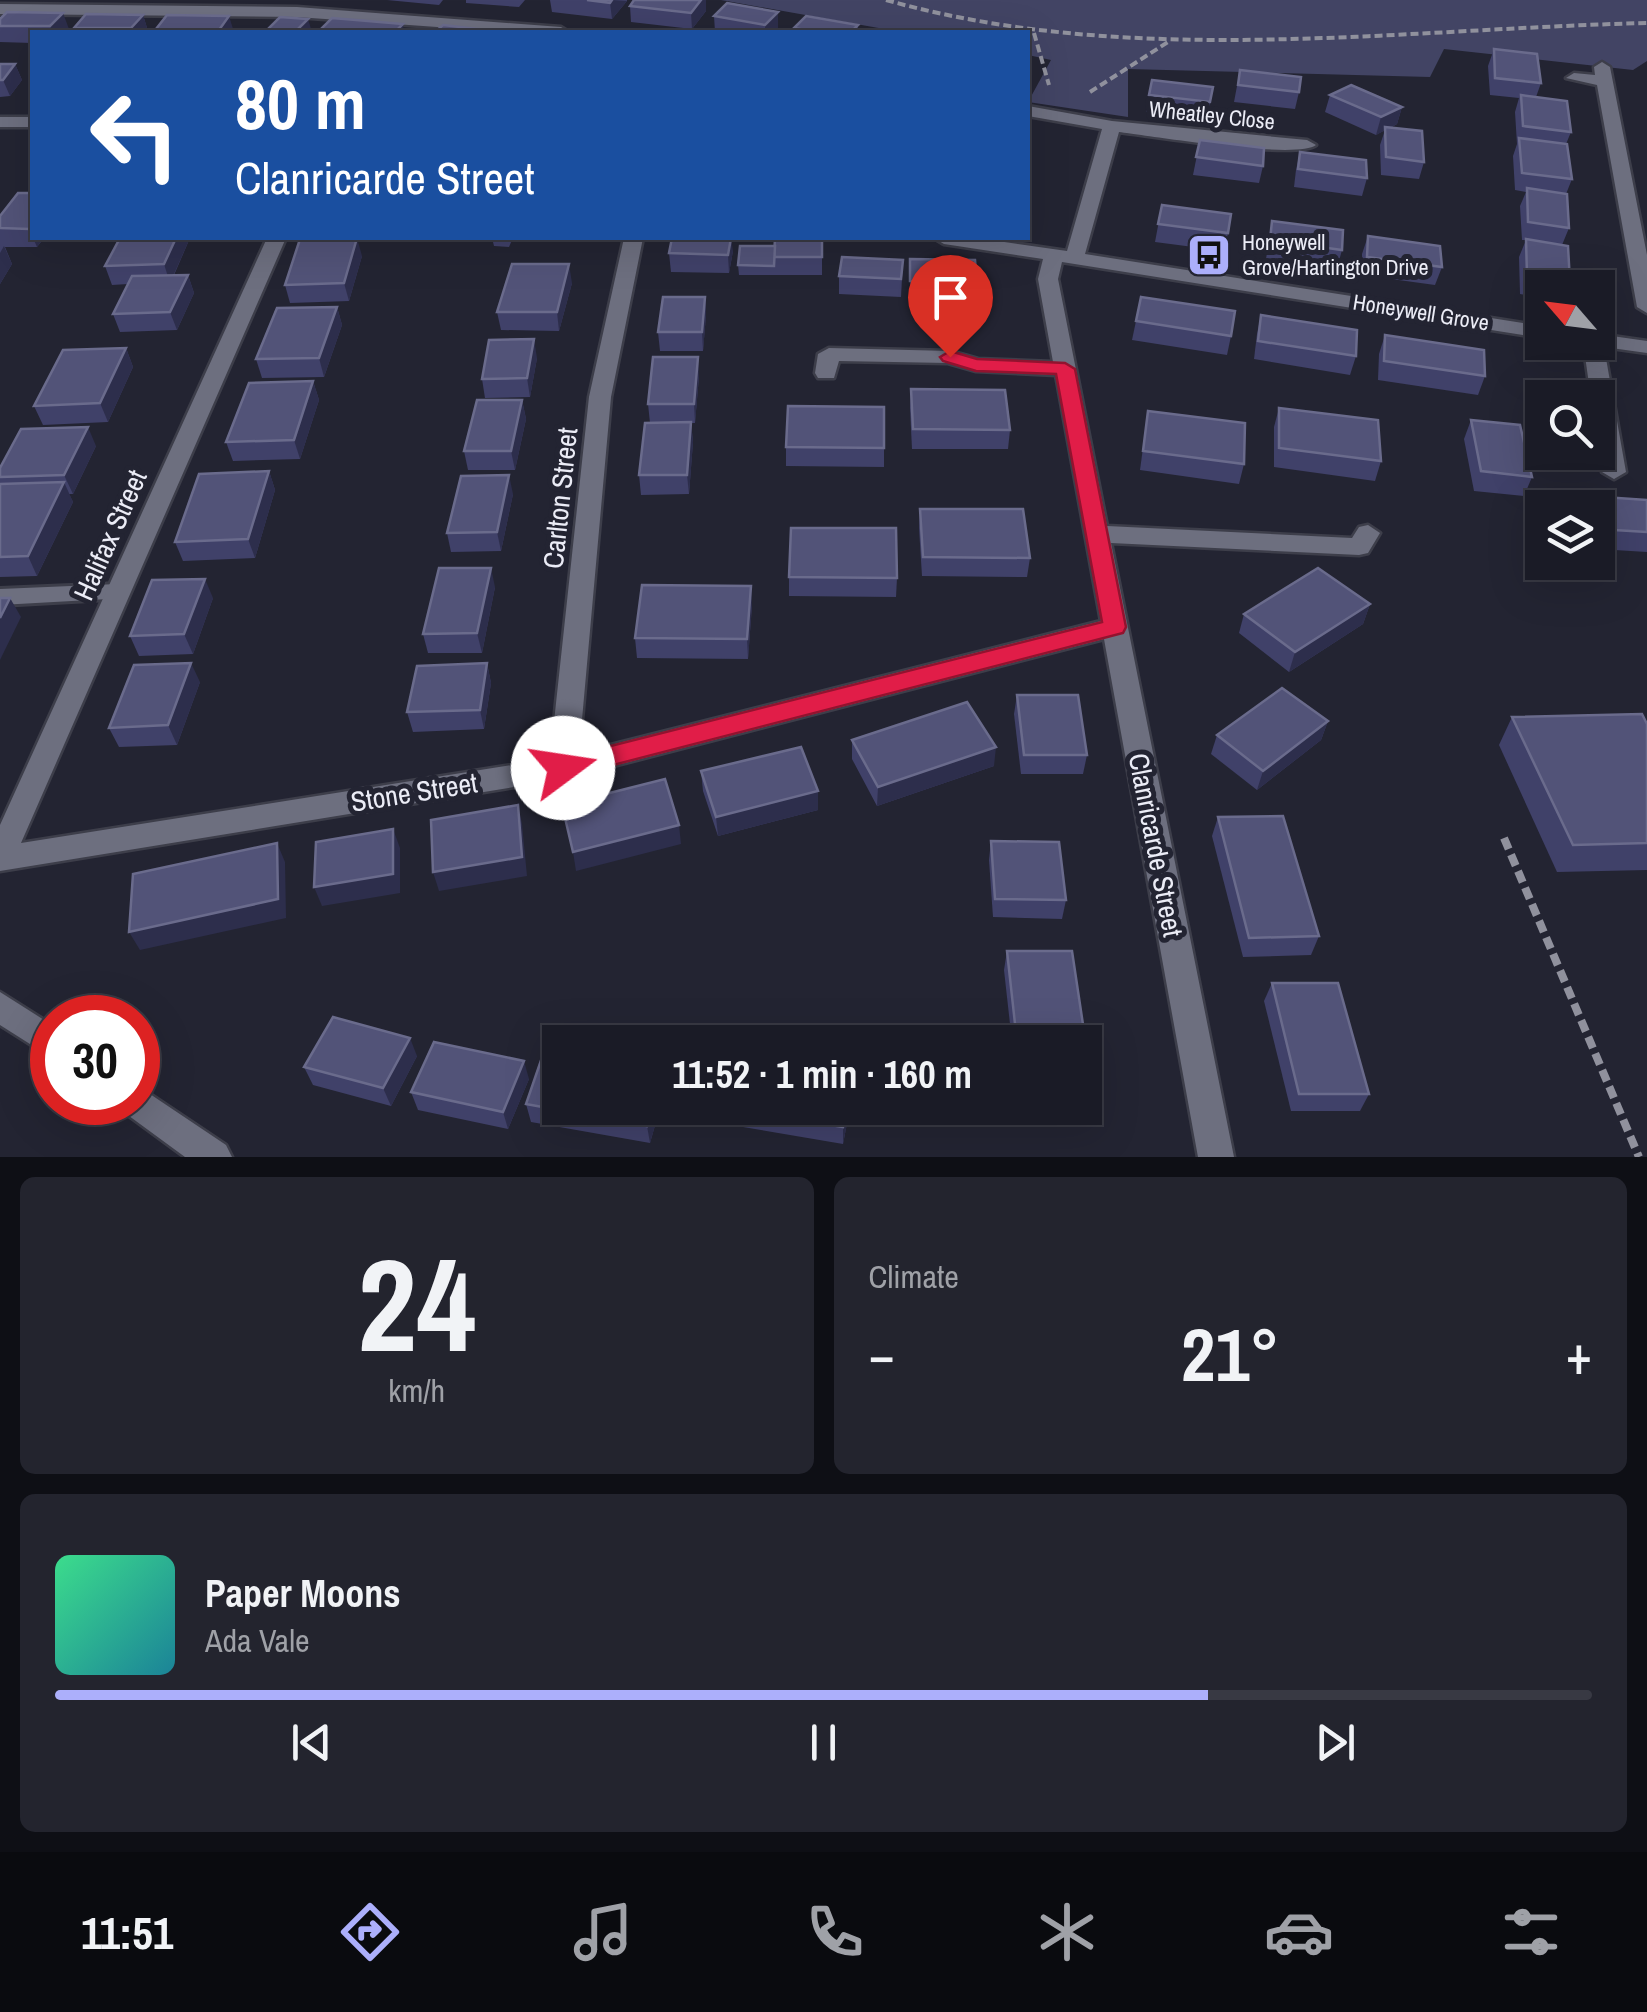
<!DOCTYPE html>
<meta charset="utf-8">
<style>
:root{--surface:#1a1b26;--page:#23242e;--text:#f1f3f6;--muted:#9fa1a7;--line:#383943;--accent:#acaffb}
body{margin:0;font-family:"Archivo Narrow",sans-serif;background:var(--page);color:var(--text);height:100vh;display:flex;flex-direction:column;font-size:38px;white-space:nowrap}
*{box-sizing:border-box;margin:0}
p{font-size:32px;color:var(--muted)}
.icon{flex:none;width:55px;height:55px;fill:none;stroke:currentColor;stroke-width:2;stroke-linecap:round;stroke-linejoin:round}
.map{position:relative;height:1157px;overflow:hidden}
.side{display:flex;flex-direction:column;gap:20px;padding:20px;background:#0e0f15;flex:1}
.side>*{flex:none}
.hud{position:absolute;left:30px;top:30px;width:1000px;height:210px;border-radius:0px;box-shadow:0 10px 40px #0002,0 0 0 2px var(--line);background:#1a4fa0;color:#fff;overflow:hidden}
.needle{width:65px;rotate:298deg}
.tools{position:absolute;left:1525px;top:270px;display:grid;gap:20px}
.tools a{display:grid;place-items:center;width:90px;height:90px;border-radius:0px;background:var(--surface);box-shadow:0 10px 40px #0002,0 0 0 2px var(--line);font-size:50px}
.speed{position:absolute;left:30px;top:995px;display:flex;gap:20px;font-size:50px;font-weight:700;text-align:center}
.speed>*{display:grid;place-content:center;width:130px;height:130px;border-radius:50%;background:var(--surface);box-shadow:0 10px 40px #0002,0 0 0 2px var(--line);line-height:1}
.speed .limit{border:15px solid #d22;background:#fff;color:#111}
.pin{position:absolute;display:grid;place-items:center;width:85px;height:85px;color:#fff;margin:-102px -42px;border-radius:50% 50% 50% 0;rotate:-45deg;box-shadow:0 0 10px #0007}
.pin .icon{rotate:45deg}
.me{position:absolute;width:110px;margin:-55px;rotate:76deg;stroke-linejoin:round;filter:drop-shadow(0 0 8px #0008)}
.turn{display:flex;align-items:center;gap:35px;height:210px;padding:0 40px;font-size:45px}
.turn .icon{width:130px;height:130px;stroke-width:2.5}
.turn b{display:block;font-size:70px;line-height:85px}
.big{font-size:75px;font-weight:700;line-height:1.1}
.side .tile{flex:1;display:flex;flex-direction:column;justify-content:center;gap:15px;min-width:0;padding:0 35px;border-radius:15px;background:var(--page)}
.side .dial{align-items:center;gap:0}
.dial b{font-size:130px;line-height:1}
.song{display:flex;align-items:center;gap:30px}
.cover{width:120px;height:120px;border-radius:15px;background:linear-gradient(135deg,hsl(150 70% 55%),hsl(190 70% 35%))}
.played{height:10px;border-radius:5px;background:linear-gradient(90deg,var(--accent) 75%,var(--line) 75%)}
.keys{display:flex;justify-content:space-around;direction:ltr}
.heat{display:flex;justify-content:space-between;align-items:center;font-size:55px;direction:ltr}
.side .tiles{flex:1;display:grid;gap:20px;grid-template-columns:1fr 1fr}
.tile:last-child{grid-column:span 2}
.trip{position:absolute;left:542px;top:1025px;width:560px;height:100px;border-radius:0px;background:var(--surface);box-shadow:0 10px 40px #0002,0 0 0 2px var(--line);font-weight:700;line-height:100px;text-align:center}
.tabs{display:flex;height:160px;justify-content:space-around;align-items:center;background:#0a0b0f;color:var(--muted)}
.tabs .icon{width:70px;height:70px}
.tabs .selected{color:var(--accent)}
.tabs b{font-size:45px;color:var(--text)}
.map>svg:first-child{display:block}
</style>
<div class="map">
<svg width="1647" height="1157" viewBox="0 0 1647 1157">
<rect width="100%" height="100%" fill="#232432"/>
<path fill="#424464" d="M721 0H1647V61L1633 70 1444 49 1430 77 1128 69V117L1028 102 1051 60 1028 55V32H901Z"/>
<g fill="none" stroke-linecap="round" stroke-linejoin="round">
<g stroke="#3d3e4a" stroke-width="6">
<path id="lane" d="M118 584 129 592 126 598 0 605V589Z"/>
</g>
<g stroke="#3d3e4a" stroke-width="5">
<g id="street">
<path d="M0 4 297 7 561 27 569 32H507L297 17 0 14Z"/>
<path d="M1602 62 1610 67 1647 255V313L1637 307 1597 85 1566 78 1574 73 1595 75 1594 67Z"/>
<path d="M1028 106 1112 121 1307 140 1316 145C1297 160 1152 136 1119 132L1085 254 1542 326V338L1062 262 1058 279 1107 526 1352 538 1359 527 1368 525 1380 533 1368 553 1359 555 1111 543 1234 1157H1198L1104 639 563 779 0 871V825L267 238H286L21 843 550 759 589 397 624 238H643L611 397 579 753 1101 621 1056 375 976 371 948 363 839 361 834 378H818L815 373 818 354 829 348 950 351 978 359 1053 362 1038 279 1043 259 944 244 934 238H977L1067 251 1102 129 1028 116Z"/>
<rect x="0" y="117" width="32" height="10"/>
<path d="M1598 334 1647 341V353L1604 347 1626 472 1614 479 1602 472 1598 398H1591L1583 342H1598Z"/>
<path d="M0 992 52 1025V1058L0 1025Z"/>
<path d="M138 1086 226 1145 232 1157H185L125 1113 120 1102H138Z"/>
</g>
</g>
<g stroke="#90919d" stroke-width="4" stroke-dasharray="8 4" stroke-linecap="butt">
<path d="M886 0C1132 69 1395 29 1647 23"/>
<path d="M1034 33 1049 85"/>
<path d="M1090 92 1168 42"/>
</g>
<path stroke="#90919d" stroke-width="8" stroke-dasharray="12 6" stroke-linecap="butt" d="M1504 838 1639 1157"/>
<use href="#lane" fill="#6d6f7f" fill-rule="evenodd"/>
<use href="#street" fill="#6d6f7f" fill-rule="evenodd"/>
</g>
<g fill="#404169">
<path d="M387 0H443L439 5Z"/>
<path d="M466 0H525L519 7 466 3Z"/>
<path d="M550 0H627V1L612 19 552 12Z"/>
<path d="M634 0H706V11L692 29 631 22 630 6Z"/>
<path d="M727 3 778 28 774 32H715L714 16Z"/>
<path d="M143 15 148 31 147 32H75L74 28Z"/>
<path d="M167 15 234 32H157L156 29Z"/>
<path d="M0 19 69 29 66 32H32V43L0 42Z"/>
<path d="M858 25V32H794V28Z"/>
<path d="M1494 49 1541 83 1536 97 1571 132 1566 144 1572 179 1566 194 1569 228 1562 245 1570 282 1568 288H1542V298L1520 294 1519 257 1526 240H1522L1520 206 1526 192 1515 190 1513 156 1517 144 1515 112 1519 98 1490 95 1488 66Z"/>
<path d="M0 64H15L22 80 10 96 0 97Z"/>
<path d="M1240 70 1299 92 1295 109 1234 102Z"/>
<path d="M1213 87 1207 119 1146 112 1149 95Z"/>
<path d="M1330 95 1402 107 1397 124 1390 128 1424 162 1419 179 1381 175 1380 145 1385 130 1376 135 1325 112Z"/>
<path d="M1200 140 1263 166 1259 183 1193 175Z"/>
<path d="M1300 152 1367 178 1362 196 1294 187 1296 170Z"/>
<path d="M32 193V238H44L37 247H5L12 264 0 284V216Z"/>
<path d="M1162 205 1228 233 1224 251 1155 242Z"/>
<path d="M1272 221 1342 250 1337 268 1266 259Z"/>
<path d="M1368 236 1442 267 1435 285 1362 275V254Z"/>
<path d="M190 238 174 275H188L194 293 177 330 120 332 113 314 128 284 112 285 105 266Z"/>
<path d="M492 238H513L509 247 494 246Z"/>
<path d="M822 238V275H739L738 265 775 246Z"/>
<path d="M733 251 729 273 671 272 669 253Z"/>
<path d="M362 256 349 301 290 303 285 285Z"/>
<path d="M910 259 977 282 976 301 910 299Z"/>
<path d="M903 260 901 297 839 294V276Z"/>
<path d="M572 283 559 331 501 330 497 312Z"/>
<path d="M705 297 706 315 703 351H660L658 332Z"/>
<path d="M337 307 342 325 324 377 262 378 256 359Z"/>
<path d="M1261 315 1356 356 1350 375 1254 359 1257 334Z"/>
<path d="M1136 321 1231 336 1227 355 1132 340Z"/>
<path d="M1385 335 1485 376 1478 395 1378 380 1379 354Z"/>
<path d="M126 348 133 367 108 422 43 425 34 406Z"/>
<path d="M537 358 530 397 485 398 482 379Z"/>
<path d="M699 376 695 423H691L693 442 689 494 641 495 639 475 650 423 648 404Z"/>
<path d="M313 381 319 400 300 459 233 461 226 442Z"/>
<path d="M911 389 1010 430 1008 449H912L910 408Z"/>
<path d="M522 400 526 419 515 470H468L464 451Z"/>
<path d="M1279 408 1381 461 1375 481 1274 467V427Z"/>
<path d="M1148 411 1244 464 1239 484 1140 470Z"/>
<path d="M1471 420 1532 477 1524 496 1474 491 1464 439Z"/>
<path d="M96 446 73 494H69L73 502 37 576 0 577V468Z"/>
<path d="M786 447 884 448V467L786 466Z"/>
<path d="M269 471 275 490 255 558 183 561 175 542Z"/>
<path d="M513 494 501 551 451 552 447 533Z"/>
<path d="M1574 495 1647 500V552L1598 549V508H1569Z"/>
<path d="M920 509 1030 558 1027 577 922 576 919 528Z"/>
<path d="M789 577 897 578 896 597 789 596Z"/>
<path d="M495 587 482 653H428L423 634Z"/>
<path d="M213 598 193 654 139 656 130 636Z"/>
<path d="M1370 604 1363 624 1289 672 1239 633 1244 614Z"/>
<path d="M752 605 748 659 637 658 635 638Z"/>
<path d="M487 663 491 683 484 729 413 732 407 712Z"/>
<path d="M200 682 177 745 119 747 109 728Z"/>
<path d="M1017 695 1087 755 1083 774H1021L1014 714Z"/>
<path d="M1512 717 1647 724V870L1557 872 1499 745Z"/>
<path d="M1328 721 1321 740 1257 790 1211 754 1217 735Z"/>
<path d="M852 740 994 766 877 806 852 759Z"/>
<path d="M701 771 818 810 718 836 703 791Z"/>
<path d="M1218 817 1319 936 1311 955 1243 957 1212 836Z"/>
<path d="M991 841 1066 900 1062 919 993 917 989 860Z"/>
<path d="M1007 951H1072L1088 1058 1085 1068V1042H1012L1004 970Z"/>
<path d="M1272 983 1369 1094 1360 1111H1291L1264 1001Z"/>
<path d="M417 1056 391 1106 313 1085 304 1067Z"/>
<path d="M529 1079 508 1129 418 1110 411 1092Z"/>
<path d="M526 1104 560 1108H660L650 1143 531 1122Z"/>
<path d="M723 1108H850L843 1144 725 1124Z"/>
</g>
<g fill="#2d2e4c">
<path d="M612 0 627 1 612 19 610 3Z"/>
<path d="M701 0H706V11L692 29 691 13Z"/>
<path d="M778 12V28L774 32H765V25Z"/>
<path d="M63 13 69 29 66 32H52L50 26Z"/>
<path d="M143 15 148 31 147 32H133L131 28Z"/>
<path d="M229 16 234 32H220L219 30Z"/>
<path d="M308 19 312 32H295Z"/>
<path d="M403 24 404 32H395Z"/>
<path d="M15 64 22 80 10 96 3 80Z"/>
<path d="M1402 107 1397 124 1376 135 1381 117Z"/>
<path d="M33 238H44L37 247Z"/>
<path d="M176 238H190L170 283 164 264Z"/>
<path d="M357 238 362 256 349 301 344 283Z"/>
<path d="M731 238 733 251 729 273 728 255Z"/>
<path d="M4 246 12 264 0 284V253Z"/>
<path d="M569 264 572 283 559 331 557 312Z"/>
<path d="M188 275 194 293 177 330 170 312Z"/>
<path d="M705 297 706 315 703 351 702 332Z"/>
<path d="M337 307 342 325 324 377 319 358Z"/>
<path d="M534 339 537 358 530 397 527 378Z"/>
<path d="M126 348 133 367 108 422 100 403Z"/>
<path d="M698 357 699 376 695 423 694 404Z"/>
<path d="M313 381 319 400 300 459 294 440Z"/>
<path d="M522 400 526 419 515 470 511 451Z"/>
<path d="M691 422 693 442 689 494 687 475Z"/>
<path d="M88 427 96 446 73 494 64 475Z"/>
<path d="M269 471 275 490 255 558 248 539Z"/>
<path d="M509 475 513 494 501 551 497 532Z"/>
<path d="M64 482 73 502 37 576 28 556Z"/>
<path d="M491 568 495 587 482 653 477 633Z"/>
<path d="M205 579 213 598 193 654 184 634Z"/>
<path d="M751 586 752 605 748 659 747 639Z"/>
<path d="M10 598 21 617 0 660V618Z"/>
<path d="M1370 604 1363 624 1289 672 1295 652Z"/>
<path d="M191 663 200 682 177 745 168 725Z"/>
<path d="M487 663 491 683 484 729 480 710Z"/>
<path d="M1328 721 1321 740 1257 790 1263 771Z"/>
<path d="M996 747 994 766 877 806 878 787Z"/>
<path d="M818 791V810L718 836 716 817Z"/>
<path d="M518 805 522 824 527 876 439 891 433 872Z"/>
<path d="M679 825 681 844 576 871 573 852Z"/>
<path d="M393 829 400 848V893L322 906 314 887Z"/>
<path d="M277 843 285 862 286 918 140 950 129 932Z"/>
<path d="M410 1038 417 1056 391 1106 383 1088Z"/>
<path d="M524 1061 529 1079 508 1129 503 1112Z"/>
<path d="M652 1108H660L650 1143 647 1126Z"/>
<path d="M847 1108H850L843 1144V1127Z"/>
</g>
<g fill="#525378" stroke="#6a6b8c" stroke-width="2.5">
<path d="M587 0H612L610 3Z"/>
<path d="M634 0H701L691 13 630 6Z"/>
<path d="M727 3 778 12 765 25 714 16Z"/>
<path d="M7 12 63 13 50 26H0V19Z"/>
<path d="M86 14 143 15 131 28H74Z"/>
<path d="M167 15 229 16 219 30 156 29Z"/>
<path d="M806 16 858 25 851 32H817L794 28Z"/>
<path d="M280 17 308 19 295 32H265Z"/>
<path d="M332 18 403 24 395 32H318Z"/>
<path d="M443 25 503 32H435Z"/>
<path d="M1494 49 1537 54 1541 83 1495 78Z"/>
<path d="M0 64H15L3 80H0Z"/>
<path d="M1240 70 1301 77 1299 92 1238 85Z"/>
<path d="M1152 80 1213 87 1210 102 1149 95Z"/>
<path d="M1351 85 1402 107 1381 117 1330 95Z"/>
<path d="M1521 95 1567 101 1571 132 1523 126Z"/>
<path d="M1385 127 1422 131 1424 162 1386 157Z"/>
<path d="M1519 138 1567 144 1572 179 1522 173Z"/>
<path d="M1200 140 1264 148 1263 166 1196 157Z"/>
<path d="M1300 152 1366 160 1367 178 1298 169Z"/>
<path d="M1527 188 1567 194 1569 228 1528 222Z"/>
<path d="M18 193H32V224L29 229 0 228V216Z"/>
<path d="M1162 205 1231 214 1228 233 1158 224Z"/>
<path d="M1272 221 1343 230 1342 250 1270 240Z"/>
<path d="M1368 236 1440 246 1442 267 1367 257Z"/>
<path d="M120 238H176L164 264 105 266Z"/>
<path d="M357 238 344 283 285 285 300 239Z"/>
<path d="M672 238H731L728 255 669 253Z"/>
<path d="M775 238H822V257H774Z"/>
<path d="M1526 239 1568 246 1570 282 1527 276Z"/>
<path d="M740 246H775L774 266 738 265Z"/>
<path d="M842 257 903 260 901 279 839 276Z"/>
<path d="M910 259 975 260 977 282 910 281Z"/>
<path d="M512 264H569L557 312H497Z"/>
<path d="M188 275 170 312 113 314 132 276Z"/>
<path d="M663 297H705L702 332H658Z"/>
<path d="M1141 297 1235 311 1231 336 1136 321Z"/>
<path d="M337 307 319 358 256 359 277 308Z"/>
<path d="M1261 315 1357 330 1356 356 1258 341Z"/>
<path d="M1385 335 1484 350 1485 376 1384 361Z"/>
<path d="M534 339 527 378 482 379 489 340Z"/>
<path d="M126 348 100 403 34 406 63 350Z"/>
<path d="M653 357H698L694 404H648Z"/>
<path d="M313 381 294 440 226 442 249 383Z"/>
<path d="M911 389 1005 390 1010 430 913 429Z"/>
<path d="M477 400H522L511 451H464Z"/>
<path d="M788 406 884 407V448L786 447Z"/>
<path d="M1279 408 1378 420 1381 461 1279 448Z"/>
<path d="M1148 411 1245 423 1244 464 1143 451Z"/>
<path d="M1471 420 1520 425 1532 477 1481 471Z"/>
<path d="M691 422 687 475H639L645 423Z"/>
<path d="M88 427 64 475 0 477V468L21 429Z"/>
<path d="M269 471 248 539 175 542 199 474Z"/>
<path d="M509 475 497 532 447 533 461 476Z"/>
<path d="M64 482 28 556 0 557V484Z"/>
<path d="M1574 495 1647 500V532L1598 529V508H1579Z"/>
<path d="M920 509H1023L1030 558 923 557Z"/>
<path d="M791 528H896L897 578 789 577Z"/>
<path d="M439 568H491L477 633 423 634Z"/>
<path d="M1318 568 1370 604 1295 652 1244 614Z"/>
<path d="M205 579 184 634 130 636 152 580Z"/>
<path d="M642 585 751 586 747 639 635 638Z"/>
<path d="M0 598H10L0 618Z"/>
<path d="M191 663 168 725 109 728 134 665Z"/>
<path d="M487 663 480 710 407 712 417 666Z"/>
<path d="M1282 688 1328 721 1263 771 1217 735Z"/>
<path d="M1017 695H1078L1087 755H1024Z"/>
<path d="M967 702 996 747 878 787 852 740Z"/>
<path d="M1642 714 1647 724V843L1573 845 1512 717Z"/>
<path d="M801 747 818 791 716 817 701 771Z"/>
<path d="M665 779 679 825 573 852 562 805Z"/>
<path d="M518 805 522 857 433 872 431 820Z"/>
<path d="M1283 816 1319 936 1249 938 1218 817Z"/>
<path d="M393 829V874L314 887 316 842Z"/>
<path d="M991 841 1059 842 1066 900 995 899Z"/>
<path d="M277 843 278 899 129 932 133 874Z"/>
<path d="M1007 951H1072L1088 1058H1085V1042H1017Z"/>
<path d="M1272 983H1338L1369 1094H1299Z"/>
<path d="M333 1017 410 1038 383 1088 304 1067Z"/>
<path d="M740 1038 767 1042H739Z"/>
<path d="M548 1040 561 1042 560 1108H652L647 1126 526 1104Z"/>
<path d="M434 1042 524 1061 503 1112 411 1092Z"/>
<path d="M730 1108H847L843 1127Z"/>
</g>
<path fill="#e11d48" stroke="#92132f" stroke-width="2.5" d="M950 351 977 359 1065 363 1075 369 1126 627 1123 633 563 778 554 775 550 768 554 761 563 758 1102 622 1056 374 976 371 943 361 940 357Z"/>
<defs>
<g id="bus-square" transform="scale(2.25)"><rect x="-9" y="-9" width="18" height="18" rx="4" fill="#acaffb" stroke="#232432"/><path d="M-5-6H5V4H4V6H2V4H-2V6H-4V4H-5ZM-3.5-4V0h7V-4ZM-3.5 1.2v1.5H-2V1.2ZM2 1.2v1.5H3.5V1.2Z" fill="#111"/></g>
</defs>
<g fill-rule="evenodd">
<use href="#bus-square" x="1209" y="255"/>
</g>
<g text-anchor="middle" stroke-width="10" stroke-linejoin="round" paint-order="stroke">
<g font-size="22" fill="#ebecf6" stroke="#232432">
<text transform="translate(1212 115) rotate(6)" y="8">Wheatley Close</text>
<text transform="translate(1421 312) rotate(9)" y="8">Honeywell Grove</text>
</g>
<g font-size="22" fill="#ebecf6" stroke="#232432" text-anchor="start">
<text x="1242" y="250">Honeywell<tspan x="1242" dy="25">Grove/Hartington Drive</tspan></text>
</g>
<g font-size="28" fill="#ebecf6" stroke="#232432">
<text transform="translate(560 498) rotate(-84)" y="10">Carlton Street</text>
<text transform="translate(110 535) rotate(-66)" y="10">Halifax Street</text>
<text transform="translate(414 792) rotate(-9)" y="10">Stone Street</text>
<text transform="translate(1156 845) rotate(79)" y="10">Clanricarde Street</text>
</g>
</g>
</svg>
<div class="tools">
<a><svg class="needle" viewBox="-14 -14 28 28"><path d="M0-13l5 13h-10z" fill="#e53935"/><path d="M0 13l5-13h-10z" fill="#9fa1a7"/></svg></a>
<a><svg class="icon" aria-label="search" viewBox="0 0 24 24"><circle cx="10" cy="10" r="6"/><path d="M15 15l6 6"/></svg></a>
<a><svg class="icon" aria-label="layers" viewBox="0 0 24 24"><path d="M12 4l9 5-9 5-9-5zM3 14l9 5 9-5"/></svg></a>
</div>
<div class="speed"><div class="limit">30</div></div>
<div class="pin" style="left:950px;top:357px;background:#d93025"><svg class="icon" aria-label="arrive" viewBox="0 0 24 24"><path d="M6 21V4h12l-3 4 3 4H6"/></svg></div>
<svg class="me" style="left:563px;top:768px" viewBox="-20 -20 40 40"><circle r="19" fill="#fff"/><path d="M0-13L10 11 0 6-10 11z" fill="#e11d48"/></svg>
<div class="trip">11:52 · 1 min · 160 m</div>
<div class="hud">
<div class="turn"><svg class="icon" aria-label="left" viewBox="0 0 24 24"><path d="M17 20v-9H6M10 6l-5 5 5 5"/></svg><div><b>80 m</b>Clanricarde Street</div></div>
</div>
</div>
<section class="side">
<div class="tiles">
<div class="tile dial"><b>24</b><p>km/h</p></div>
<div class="tile"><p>Climate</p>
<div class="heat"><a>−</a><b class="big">21°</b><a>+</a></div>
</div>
<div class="tile">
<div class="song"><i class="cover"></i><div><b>Paper Moons</b><p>Ada Vale</p></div></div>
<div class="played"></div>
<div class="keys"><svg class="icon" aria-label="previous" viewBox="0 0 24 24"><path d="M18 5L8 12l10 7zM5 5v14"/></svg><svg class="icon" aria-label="pause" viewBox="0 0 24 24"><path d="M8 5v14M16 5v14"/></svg><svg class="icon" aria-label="next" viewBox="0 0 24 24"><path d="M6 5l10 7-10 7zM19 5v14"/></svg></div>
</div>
</div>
</section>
<nav class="tabs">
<b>11:51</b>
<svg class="icon selected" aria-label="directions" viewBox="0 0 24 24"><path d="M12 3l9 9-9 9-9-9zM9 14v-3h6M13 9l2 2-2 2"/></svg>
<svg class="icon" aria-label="music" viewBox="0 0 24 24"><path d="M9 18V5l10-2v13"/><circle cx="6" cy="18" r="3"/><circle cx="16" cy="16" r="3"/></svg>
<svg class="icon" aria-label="phone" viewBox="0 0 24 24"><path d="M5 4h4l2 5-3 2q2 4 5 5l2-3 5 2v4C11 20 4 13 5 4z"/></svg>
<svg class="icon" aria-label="climate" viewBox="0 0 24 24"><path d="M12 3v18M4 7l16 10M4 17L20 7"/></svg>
<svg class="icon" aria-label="car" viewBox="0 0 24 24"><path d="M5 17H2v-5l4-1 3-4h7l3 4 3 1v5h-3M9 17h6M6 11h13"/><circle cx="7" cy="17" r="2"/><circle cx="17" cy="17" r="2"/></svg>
<svg class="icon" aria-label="filters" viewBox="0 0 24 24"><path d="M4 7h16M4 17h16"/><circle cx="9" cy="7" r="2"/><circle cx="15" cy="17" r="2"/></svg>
</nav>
